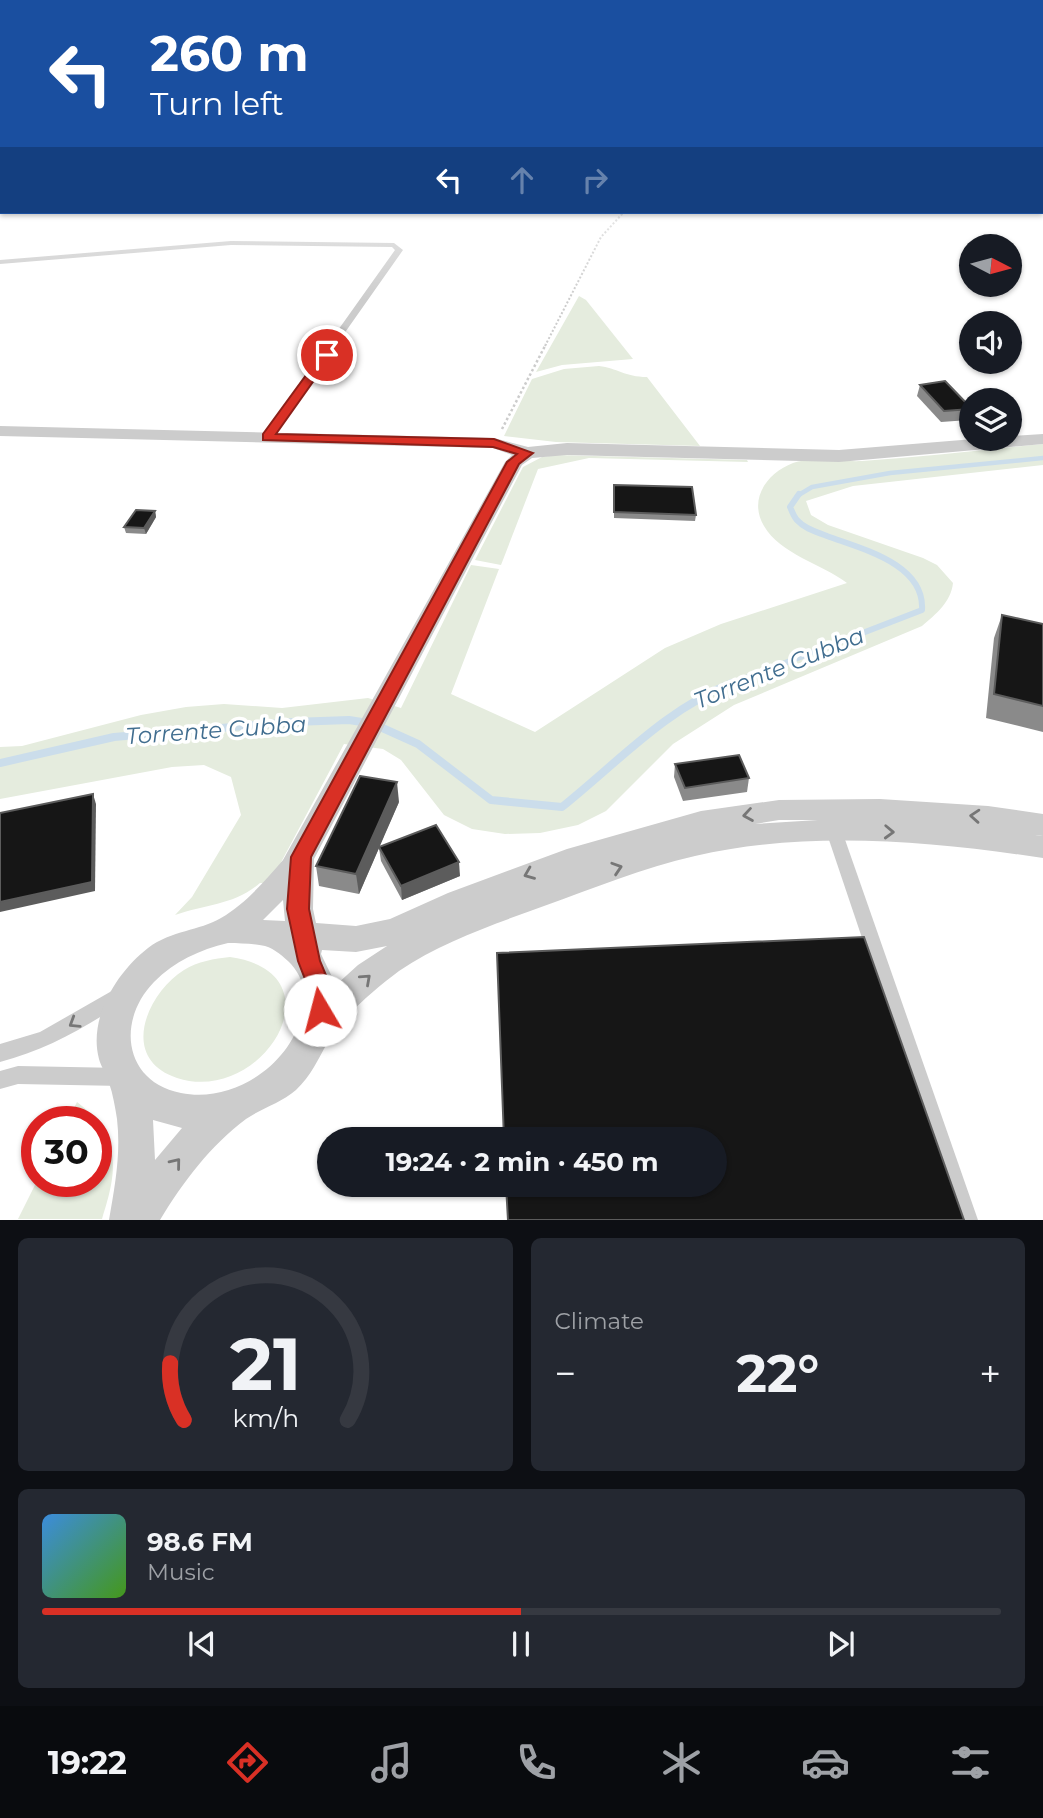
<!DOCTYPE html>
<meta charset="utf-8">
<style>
:root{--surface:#171b24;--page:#242831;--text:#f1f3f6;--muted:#9ea1a6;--line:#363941;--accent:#d93025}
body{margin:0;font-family:Montserrat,sans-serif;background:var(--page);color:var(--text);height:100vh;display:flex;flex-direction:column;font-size:26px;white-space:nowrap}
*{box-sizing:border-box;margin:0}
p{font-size:23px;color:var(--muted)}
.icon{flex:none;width:38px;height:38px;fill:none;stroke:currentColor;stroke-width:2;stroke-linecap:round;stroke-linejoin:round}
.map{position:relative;height:1220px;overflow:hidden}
.side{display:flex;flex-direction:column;gap:18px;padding:18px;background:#0d0f14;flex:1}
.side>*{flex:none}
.top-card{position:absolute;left:0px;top:0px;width:1043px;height:214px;box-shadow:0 2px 5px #0004;background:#1a4fa0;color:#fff;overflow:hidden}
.needle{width:46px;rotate:96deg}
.controls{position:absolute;left:959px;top:234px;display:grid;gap:14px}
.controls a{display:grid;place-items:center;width:63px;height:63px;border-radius:50%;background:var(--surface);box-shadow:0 2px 5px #0004;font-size:35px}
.speed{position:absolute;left:21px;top:1106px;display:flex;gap:14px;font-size:35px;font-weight:700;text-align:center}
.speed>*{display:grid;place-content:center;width:91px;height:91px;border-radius:50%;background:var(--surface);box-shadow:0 2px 5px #0004;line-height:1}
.speed .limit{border:10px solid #d22;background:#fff;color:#111}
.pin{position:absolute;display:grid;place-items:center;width:60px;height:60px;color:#fff;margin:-30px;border:4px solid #fff;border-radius:50%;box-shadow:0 2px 7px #0007}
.me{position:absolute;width:77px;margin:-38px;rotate:352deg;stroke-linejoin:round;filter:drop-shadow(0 0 5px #0008)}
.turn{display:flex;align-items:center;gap:24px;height:147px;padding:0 35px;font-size:32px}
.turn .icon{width:91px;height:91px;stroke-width:2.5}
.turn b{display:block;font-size:49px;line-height:60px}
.lanes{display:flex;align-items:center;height:66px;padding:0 35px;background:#0003;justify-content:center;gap:35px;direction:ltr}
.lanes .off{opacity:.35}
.big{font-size:52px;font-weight:700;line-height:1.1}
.side .card{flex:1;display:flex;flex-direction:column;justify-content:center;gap:10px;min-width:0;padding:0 24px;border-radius:10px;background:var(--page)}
.side .dial{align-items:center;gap:0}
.dial svg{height:182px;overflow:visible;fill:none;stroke:var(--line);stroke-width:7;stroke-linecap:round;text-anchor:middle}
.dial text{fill:var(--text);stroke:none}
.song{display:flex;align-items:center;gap:21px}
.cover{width:84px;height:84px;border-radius:10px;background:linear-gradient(135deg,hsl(210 70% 55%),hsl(100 70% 35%))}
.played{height:7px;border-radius:4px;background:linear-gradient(90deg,var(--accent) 50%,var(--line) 50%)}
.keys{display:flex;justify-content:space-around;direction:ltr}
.heat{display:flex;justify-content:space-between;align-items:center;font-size:38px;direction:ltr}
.side .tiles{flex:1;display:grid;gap:18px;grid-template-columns:1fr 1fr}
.card:last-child{grid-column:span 2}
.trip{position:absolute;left:317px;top:1127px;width:410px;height:70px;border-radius:35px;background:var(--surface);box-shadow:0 2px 5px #0004;font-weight:700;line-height:70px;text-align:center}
.tabs{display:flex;height:112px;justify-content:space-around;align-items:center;background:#090b0e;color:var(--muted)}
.tabs .icon{width:49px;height:49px}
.tabs .selected{color:var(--accent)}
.tabs b{font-size:32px;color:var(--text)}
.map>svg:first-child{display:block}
</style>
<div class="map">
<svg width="1043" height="1220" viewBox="0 0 1043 1220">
<rect width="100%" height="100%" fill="#fff"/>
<g fill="#e5ecde">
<path d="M579 296 586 300 633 359 562 365 536 372Z"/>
<path d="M599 366C617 368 625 377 647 377L700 446 556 442 504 436 532 379 564 369Z"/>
<path d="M1043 444V465L853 486 806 501 811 515 828 525 923 558 937 565 953 583C951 602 936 614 922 626L734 705 673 744 606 811 578 825 540 833 505 834 472 829 444 815 401 760 383 749 344 744 270 883H260C234 905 207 904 175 915L192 897 241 815 231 777 204 765 172 767 0 799V747L22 746 141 715 186 707 224 704 282 708 368 698 401 708 471 565 499 569 451 694 535 732 665 648 721 624 847 583C822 564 780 554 764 526 748 499 767 473 793 463 809 457 843 462 862 461 922 457 983 450 1043 444Z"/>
<path d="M556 455 747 460 748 462 589 458 538 469 501 565 475 560 523 467 542 457Z"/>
<path d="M230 957C343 973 263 1106 177 1078 119 1059 146 994 184 970 198 961 214 959 230 957Z"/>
<path d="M77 1102C122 1137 118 1170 102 1219H18L37 1181H96V1122H67Z"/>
</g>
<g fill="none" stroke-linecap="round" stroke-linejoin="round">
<path stroke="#cbddeb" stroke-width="4.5" d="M797 496 812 487 890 473 1043 458"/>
<path stroke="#cbddeb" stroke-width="6" d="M728 685 922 610C925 564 862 549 827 536 817 532 805 529 798 521 794 518 792 511 790 507L799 494"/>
<g stroke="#cbddeb" stroke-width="8">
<path d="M378 726 418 744 491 800 562 807C617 763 666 709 732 683"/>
<path d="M0 763 114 737 293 722 349 720 368 723"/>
</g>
<path stroke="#ccc" stroke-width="2" stroke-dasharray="2 2" stroke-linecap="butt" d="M545 346 601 237 624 212"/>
<path stroke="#ccc" stroke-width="2.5" stroke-dasharray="2.5 2.5" stroke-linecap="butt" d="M502 429 546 344"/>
<g fill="#ccc" fill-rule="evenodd">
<path d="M231 241 394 243 403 250 270 439 267 440 262 437 395 250 392 247 231 245 0 264V260Z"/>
<path d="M834 825 839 827 842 831 978 1220H957L826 831 829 827Z"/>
<path d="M117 988 123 990 126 996C122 1004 113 1009 105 1014 72 1035 38 1052 0 1062V1044L40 1032Z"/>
<path d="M18 1066 122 1068 129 1071 131 1077 129 1083 122 1086 18 1084 0 1089V1071Z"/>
</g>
<path fill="#ccc" fill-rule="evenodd" d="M0 426 494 438 528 447 567 443 839 450 974 439H1010V436L1043 434V444L839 462 567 455 532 458 522 465 314 859 313 909 316 923 356 926 390 919 448 893 567 849 701 811 779 800 880 799 988 806 1043 814V836L974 827 1043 836V858C929 841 808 830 695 856 643 868 594 888 544 906 495 924 443 941 399 971 376 988 342 1017 328 1042 318 1059 311 1076 296 1090 281 1103 262 1108 246 1119 211 1145 183 1182 160 1220H109C115 1186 121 1153 117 1119 115 1107 113 1094 109 1083 107 1075 101 1067 99 1059 88 1018 117 972 148 948 172 930 199 931 221 918 245 904 265 881 283 860L505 462 512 455 493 448 0 436ZM779 820H818L755 824ZM283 900 285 921 263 920ZM228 943C240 944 253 943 265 946 275 949 284 957 291 964 303 978 306 991 303 1008 295 1062 235 1104 181 1093 124 1082 116 1021 154 982 175 961 199 950 228 943ZM387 946 358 965 336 985 321 954 322 950 356 952ZM153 1120 182 1128 155 1160Z"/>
</g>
<g fill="#8a8a8a">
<path d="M920 385 971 408 969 420 941 422 917 396Z"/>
<path d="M614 485 696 515 695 521 614 518Z"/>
<path d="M155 511 156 517 146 534 126 533 124 527Z"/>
<path d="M1002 615 1043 624V732L986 718 994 638Z"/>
<path d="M675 764 749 778 747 792 683 801 674 777Z"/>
<path d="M399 802 379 847 460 876 402 900 381 861 379 848 359 894 319 886 316 866Z"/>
</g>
<g fill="#5c5c5c">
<path d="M155 511 156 517 146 534 144 528Z"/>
<path d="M397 782 399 802 359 894 356 874Z"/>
<path d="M93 794 96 804 95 891 0 912V902Z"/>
<path d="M459 862 460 876 402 900 401 886Z"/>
</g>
<g fill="#161616" stroke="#5c5c5c" stroke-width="2">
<path d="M945 381 971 408V409L944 411 920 385Z"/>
<path d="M614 485 692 487 696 515 614 512Z"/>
<path d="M136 510 155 511 144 528 124 527Z"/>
<path d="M1002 615 1043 624V706L994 694Z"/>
<path d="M739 755 749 778 685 788 675 764Z"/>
<path d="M360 776 397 782 356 874 316 866Z"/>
<path d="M93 794 92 882 0 902V813Z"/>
<path d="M436 825 459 862 401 886 379 847Z"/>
<path d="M864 937 964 1220H508L506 1185H714V1139H504L497 953Z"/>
</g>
<defs><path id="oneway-chevron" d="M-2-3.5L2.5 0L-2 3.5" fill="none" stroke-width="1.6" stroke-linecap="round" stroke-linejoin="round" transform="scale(1.75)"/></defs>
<g stroke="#767676">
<use href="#oneway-chevron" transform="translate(748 815) rotate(171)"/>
<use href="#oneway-chevron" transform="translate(975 816) rotate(-176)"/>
<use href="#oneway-chevron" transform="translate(889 832) rotate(2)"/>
<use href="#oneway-chevron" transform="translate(617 868) rotate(-18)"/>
<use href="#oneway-chevron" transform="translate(529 874) rotate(158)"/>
<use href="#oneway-chevron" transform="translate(366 979) rotate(-42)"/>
<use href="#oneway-chevron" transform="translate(74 1023) rotate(148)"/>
<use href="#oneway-chevron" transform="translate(176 1163) rotate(-51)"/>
</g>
<linearGradient id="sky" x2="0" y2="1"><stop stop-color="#9cc4e9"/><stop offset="0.43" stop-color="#fff"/><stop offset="1" stop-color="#fff" stop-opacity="0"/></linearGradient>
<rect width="1043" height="301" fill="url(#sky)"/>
<path fill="#d93025" stroke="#8d1f18" stroke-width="2" d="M327 351 332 355 276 434 494 439 533 453 519 464 311 857 309 909 320 961 333 992 328 1017 320 1020 312 1017 308 1010 310 992 298 961 287 909 291 857 507 462 517 454 493 447 263 440V434L323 352Z"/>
<g text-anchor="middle" stroke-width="7" stroke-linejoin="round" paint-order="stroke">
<g font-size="23" font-style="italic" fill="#406d8f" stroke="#fff">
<text transform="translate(779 668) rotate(-22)" y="8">Torrente Cubba</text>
<text transform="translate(216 730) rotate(-4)" y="8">Torrente Cubba</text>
</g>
</g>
</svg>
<div class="controls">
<a><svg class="needle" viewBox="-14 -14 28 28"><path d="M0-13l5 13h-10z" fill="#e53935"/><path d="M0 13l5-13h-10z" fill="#9ea1a6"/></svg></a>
<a><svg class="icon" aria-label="sound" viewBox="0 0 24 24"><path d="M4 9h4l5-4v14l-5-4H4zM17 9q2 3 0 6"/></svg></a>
<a><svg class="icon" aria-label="layers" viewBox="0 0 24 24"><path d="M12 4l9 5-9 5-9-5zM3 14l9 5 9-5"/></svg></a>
</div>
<div class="speed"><div class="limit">30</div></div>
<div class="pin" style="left:327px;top:355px;background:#d93025"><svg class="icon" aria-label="arrive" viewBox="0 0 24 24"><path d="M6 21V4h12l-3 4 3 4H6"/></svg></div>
<svg class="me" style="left:320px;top:1010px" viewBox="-20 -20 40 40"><circle r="19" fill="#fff"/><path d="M0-13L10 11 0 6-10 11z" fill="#d93025"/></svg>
<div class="trip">19:24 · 2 min · 450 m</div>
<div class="top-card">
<div class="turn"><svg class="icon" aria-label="left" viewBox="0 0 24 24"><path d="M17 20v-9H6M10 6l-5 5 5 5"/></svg><div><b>260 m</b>Turn left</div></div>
<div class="lanes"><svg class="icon" aria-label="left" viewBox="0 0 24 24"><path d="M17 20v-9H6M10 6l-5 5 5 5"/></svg><svg class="icon off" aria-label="ahead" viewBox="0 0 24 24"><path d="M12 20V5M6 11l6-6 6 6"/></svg><svg class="icon off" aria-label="right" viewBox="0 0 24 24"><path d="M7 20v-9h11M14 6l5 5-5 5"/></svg></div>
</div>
</div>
<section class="side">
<div class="tiles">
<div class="card dial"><svg viewBox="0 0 100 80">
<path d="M14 69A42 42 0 1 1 86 69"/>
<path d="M14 69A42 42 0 0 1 8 44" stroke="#d93025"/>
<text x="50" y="56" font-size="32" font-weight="700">21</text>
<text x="50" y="72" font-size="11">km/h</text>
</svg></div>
<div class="card"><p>Climate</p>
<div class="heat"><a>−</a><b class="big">22°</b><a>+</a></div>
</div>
<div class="card">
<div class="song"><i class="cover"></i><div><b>98.6 FM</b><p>Music</p></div></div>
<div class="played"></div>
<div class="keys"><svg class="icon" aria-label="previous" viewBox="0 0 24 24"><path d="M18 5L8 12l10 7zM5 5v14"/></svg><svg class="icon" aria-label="pause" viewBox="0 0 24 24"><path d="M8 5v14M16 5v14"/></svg><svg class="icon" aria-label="next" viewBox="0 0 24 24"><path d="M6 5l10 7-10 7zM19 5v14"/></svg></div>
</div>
</div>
</section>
<nav class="tabs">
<b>19:22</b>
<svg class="icon selected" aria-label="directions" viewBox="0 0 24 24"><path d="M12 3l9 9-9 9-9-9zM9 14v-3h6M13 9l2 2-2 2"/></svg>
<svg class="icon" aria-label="music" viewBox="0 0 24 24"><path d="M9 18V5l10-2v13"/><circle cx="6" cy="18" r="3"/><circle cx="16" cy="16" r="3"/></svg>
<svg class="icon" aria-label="phone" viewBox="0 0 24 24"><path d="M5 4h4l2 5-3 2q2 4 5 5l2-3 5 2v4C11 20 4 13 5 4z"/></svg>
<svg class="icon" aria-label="climate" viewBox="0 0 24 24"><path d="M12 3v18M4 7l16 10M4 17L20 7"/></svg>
<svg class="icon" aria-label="car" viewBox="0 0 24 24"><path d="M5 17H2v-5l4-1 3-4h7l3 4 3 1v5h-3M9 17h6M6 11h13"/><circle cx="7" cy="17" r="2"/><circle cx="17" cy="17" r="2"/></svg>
<svg class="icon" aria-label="filters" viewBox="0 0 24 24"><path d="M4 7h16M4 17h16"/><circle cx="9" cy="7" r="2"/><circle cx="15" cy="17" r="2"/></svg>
</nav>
